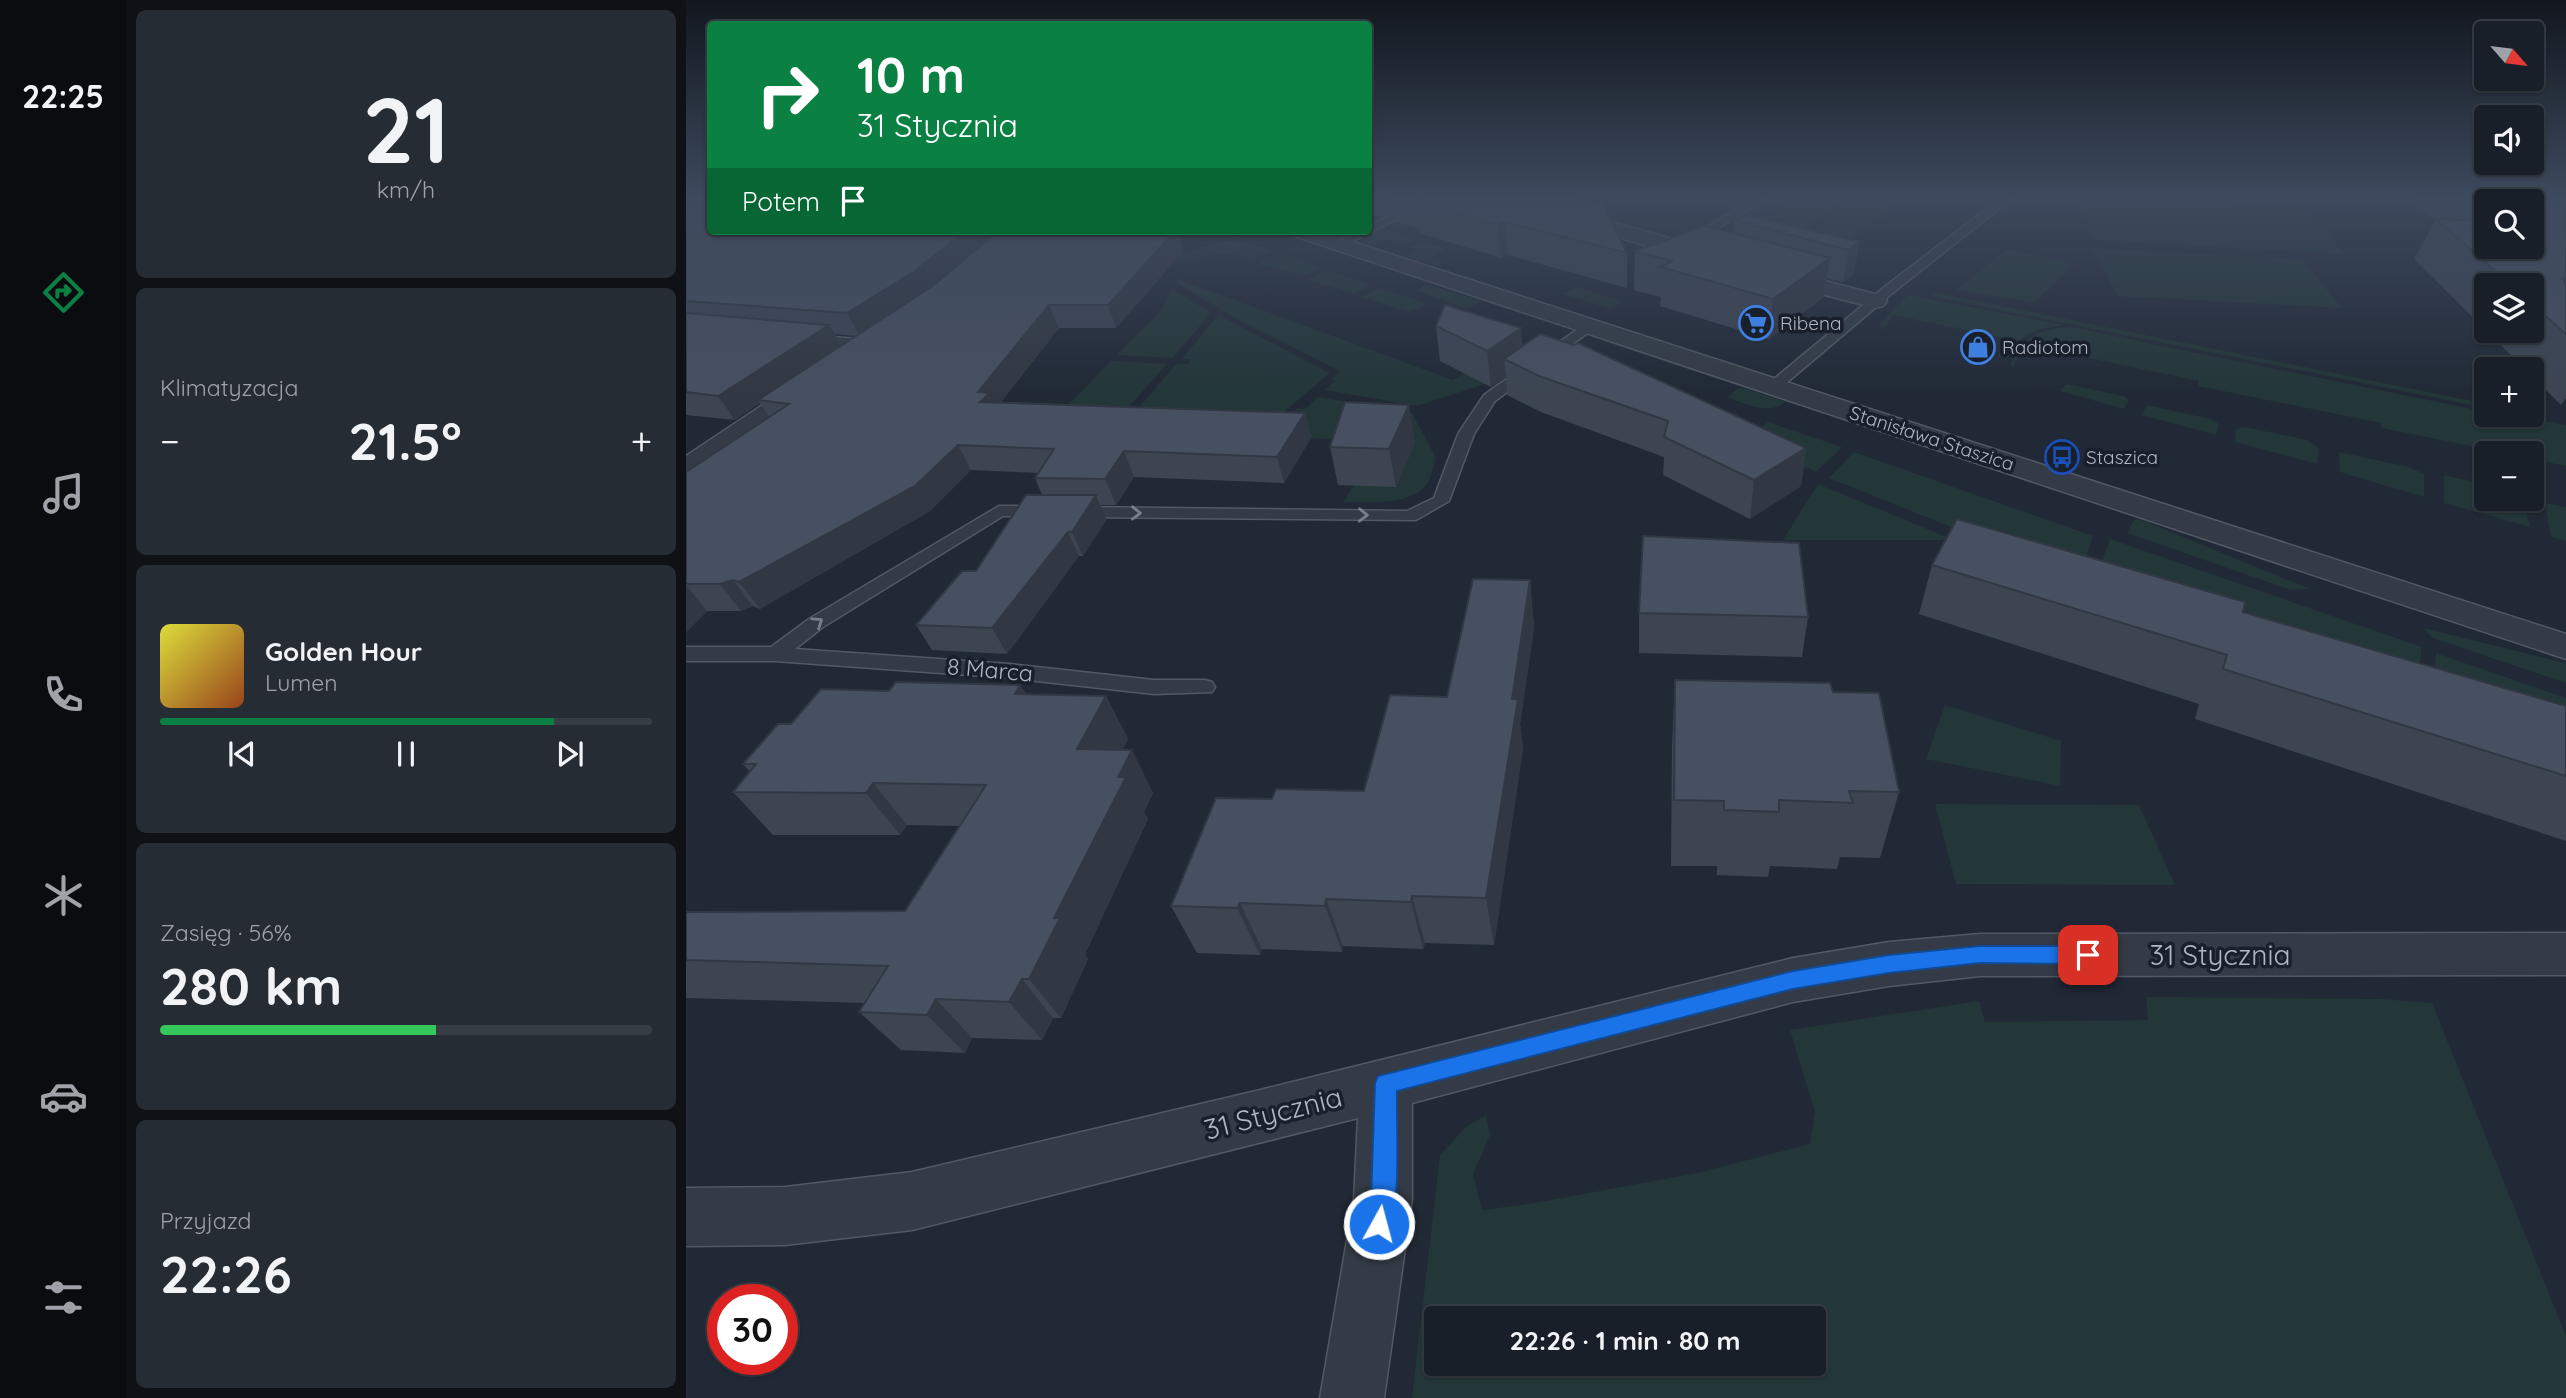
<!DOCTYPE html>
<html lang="pl">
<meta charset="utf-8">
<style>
:root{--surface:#191f28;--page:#262c34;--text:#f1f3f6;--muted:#9fa2a8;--line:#373d45;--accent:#0b8043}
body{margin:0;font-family:Quicksand,sans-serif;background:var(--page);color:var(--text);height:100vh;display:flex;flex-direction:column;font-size:26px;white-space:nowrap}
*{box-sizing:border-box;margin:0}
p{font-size:23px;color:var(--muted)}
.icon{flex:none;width:38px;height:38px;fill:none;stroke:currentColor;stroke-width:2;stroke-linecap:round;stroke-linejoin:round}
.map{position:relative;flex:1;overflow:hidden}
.sheet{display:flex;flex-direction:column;gap:10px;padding:10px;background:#0e1116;width:560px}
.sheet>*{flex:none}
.hud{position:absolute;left:21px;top:21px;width:665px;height:214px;border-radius:7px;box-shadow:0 2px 5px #0004,0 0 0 2px var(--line);background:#0b8043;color:#fff;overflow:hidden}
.needle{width:46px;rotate:118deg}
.fabs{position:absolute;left:1788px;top:21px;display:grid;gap:14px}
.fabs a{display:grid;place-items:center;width:70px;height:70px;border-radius:7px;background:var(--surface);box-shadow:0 2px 5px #0004,0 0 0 2px var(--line);font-size:35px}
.speed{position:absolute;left:21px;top:1284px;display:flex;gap:14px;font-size:35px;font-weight:700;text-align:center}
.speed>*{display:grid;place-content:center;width:91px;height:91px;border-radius:50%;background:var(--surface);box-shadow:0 2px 5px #0004,0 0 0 2px var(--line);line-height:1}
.speed .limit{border:10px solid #d22;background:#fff;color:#111}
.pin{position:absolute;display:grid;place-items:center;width:60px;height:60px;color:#fff;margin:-30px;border-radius:14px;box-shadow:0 4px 10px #0006}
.me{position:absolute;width:77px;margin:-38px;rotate:7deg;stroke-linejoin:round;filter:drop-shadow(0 0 5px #0008)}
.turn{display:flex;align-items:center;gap:24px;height:147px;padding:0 35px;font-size:32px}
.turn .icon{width:91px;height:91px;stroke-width:2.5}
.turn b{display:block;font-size:49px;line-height:60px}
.then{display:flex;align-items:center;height:66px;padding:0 35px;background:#0003;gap:14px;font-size:26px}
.big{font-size:52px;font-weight:700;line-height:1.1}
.sheet .tile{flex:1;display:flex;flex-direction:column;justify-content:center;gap:10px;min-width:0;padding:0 24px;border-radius:10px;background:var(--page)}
.sheet .dial{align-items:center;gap:0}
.dial b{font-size:91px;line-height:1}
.song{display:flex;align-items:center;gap:21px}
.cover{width:84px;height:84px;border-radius:10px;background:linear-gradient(135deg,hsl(60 70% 55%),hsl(20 70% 35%))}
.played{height:7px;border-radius:4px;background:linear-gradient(90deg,var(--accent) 80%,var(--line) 80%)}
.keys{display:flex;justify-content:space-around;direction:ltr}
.heat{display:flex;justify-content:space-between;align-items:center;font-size:38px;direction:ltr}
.charge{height:10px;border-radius:5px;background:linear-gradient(90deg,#34c759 56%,var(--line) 0)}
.trip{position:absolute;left:738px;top:1306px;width:402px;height:70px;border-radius:7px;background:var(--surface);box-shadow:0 2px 5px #0004,0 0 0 2px var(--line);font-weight:700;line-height:70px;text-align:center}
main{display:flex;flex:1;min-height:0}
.dock{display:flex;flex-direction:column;width:126px;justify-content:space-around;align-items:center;background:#0a0c10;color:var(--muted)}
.dock .icon{width:49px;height:49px}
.dock .on{color:var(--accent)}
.dock b{font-size:32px;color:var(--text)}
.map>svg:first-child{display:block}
</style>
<main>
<nav class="dock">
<b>22:25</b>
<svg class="icon on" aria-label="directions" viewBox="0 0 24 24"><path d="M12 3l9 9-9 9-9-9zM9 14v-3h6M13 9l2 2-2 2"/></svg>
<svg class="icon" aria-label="music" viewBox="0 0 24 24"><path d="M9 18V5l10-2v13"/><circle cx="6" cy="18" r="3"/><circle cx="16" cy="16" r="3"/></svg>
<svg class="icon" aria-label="phone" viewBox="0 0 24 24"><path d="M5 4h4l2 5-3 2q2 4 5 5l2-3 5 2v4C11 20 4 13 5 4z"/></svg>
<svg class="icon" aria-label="climate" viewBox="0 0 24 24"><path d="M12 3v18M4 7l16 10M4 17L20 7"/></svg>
<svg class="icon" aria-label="car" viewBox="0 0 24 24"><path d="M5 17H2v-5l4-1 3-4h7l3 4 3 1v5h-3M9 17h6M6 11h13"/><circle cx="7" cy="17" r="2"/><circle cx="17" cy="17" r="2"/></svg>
<svg class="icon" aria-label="filters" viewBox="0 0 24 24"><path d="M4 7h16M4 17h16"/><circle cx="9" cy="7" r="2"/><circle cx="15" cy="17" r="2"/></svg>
</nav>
<section class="sheet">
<div class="tile dial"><b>21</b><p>km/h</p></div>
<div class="tile"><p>Klimatyzacja</p>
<div class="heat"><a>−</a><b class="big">21.5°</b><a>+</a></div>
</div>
<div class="tile">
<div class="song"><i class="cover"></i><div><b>Golden Hour</b><p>Lumen</p></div></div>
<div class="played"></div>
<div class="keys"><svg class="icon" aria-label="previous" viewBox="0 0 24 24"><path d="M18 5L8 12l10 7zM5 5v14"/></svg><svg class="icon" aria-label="pause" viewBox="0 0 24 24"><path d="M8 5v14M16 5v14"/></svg><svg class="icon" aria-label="next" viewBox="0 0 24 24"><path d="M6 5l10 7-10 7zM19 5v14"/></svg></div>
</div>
<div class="tile"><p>Zasięg · 56%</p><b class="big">280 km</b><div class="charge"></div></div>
<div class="tile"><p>Przyjazd</p><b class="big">22:26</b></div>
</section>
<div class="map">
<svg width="1880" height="1398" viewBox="0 0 1880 1398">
<rect width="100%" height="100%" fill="#212936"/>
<g fill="#233638" fill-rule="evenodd">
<path d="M1116 197H1164L1096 245 1074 224Z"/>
<path d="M1173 197H1221L1152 247 1100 249Z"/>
<path d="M1390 200 1623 212 1659 254 1407 240Z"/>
<path d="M696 229 733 240 720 245 698 239 680 244 678 241 682 235Z"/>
<path d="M548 239 587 251 563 260 538 252 502 264 458 263Z"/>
<path d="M736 241 760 249 743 259 758 263 753 266 718 256 729 250 722 247Z"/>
<path d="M1407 248 1616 259 1656 308 1431 296Z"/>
<path d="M1322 249 1387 264 1348 303 1270 290Z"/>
<path d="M593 253 635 268 616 276 571 263Z"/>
<path d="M641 270 686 285 668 294 622 280Z"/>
<path d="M491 279 767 380 810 355H838L796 385 731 406 639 390 649 381 645 380 654 371 547 317 491 283Z"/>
<path d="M739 284 795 301 781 309 731 291Z"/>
<path d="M890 287 937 302 925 309 877 294Z"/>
<path d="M693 288 741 304 724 312 675 297Z"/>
<path d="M486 289 525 313 486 358 431 355 476 309Z"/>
<path d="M1247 292 1801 404V408L1244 296Z"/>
<path d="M1222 295 1378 325C1350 328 1334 334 1321 358L1312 357 1321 339 1208 315 1197 329 1192 326Z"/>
<path d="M532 315 644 373 598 412 441 421 490 364H502L504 359H496Z"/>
<path d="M1384 327 1801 412V415H1819L1880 425V466L1846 459V453H1818L1696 428 1695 423 1512 386 1513 381 1340 345 1327 366 1324 364C1339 335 1352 330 1384 327Z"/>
<path d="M425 361 481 364 430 421 376 411Z"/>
<path d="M1380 384 1438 396 1443 400 1438 409 1374 391Z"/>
<path d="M1054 387 1100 402C1081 416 1061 404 1041 397Z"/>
<path d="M632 397 726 413 750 458C747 466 746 477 741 484 726 506 680 502 657 502L668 485 728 442 406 430 603 416 612 408 619 409Z"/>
<path d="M1461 405 1525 419 1533 424 1530 435 1456 415Z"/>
<path d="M1082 422 1156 447 1130 472 1060 440Z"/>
<path d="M1559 427 1621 440 1633 448 1631 464 1549 442 1550 429Z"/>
<path d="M1168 452 1407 536 1395 572 1270 529 1143 478Z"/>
<path d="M1653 452 1723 467 1738 474V497L1654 472Z"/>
<path d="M1758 475 1801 485V499H1837L1844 527 1758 503Z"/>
<path d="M1132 484 1268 540H1097Z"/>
<path d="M1859 503 1880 507V541L1865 537Z"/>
<path d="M1452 519 1473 527 1624 589 1605 590 1441 533 1448 520Z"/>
<path d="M1424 539 1736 647 1731 684 1410 577Z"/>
<path d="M1737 628 1880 663V683L1747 638Z"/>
<path d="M1750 653 1880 698V733L1748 690Z"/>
<path d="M1259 705 1375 741 1374 786 1240 759Z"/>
<path d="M1249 804 1453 805 1489 885 1270 884Z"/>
<path d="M1460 997 1696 999 1746 1003 1880 1336V1398H726L754 1155 780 1127 800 1115 804 1135 787 1174 796 1210 849 1203 1011 1173 1124 1144 1129 1112 1104 1030 1293 1001 1299 1022 1462 1020ZM751 1318H1129V1363H751Z"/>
</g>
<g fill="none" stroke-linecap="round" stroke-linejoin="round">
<g stroke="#515964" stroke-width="3">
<g id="service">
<path d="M743 197H757L657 246 647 244 673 231H682V226Z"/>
<path d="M1070 197H1083L1006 244 996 242Z"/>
<path d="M1316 197H1328L1209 291 1092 390H1082L1080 387 1082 384 1201 285Z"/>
<path d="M902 322 907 323V329L809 401 788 434 763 501 730 520 391 517 382 512 391 507 721 511 748 498 772 434 798 395Z"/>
<path d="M123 335 184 340 191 344 184 348 118 342 116 339Z"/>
<path d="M313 506H355L364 511 355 516H317L137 627 109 649 324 664 468 680H519L526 682 529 687 526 692 468 694 324 678 89 661H0V647H85L123 619Z"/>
</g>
</g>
<g stroke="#515964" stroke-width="3">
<g id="minor">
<path d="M804 197H836L1029 251 1032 256 1029 261H1013L807 201Z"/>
<path d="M1089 268 1197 296 1201 301 1197 306 1189 308 1081 280 1078 275 1081 270Z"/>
<path d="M1880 933V975L1294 976 1203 986 1107 1002 726 1103V1199L698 1398H634L668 1199 672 1118 226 1230 99 1245 0 1246V1188L99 1187 226 1172 570 1091 1107 958 1203 942 1294 934Z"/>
</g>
</g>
<g stroke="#515964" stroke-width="3">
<g id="tertiary">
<path d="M602 231H633L1880 634V659L605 235Z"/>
<path d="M126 376 135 378 139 384 135 390 11 475 0 478V456L117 378Z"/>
</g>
</g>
<use href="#service" fill="#343b46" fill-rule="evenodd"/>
<use href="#minor" fill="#343b46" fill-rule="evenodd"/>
<use href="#tertiary" fill="#343b46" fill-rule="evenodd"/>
</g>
<g fill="#3d4553" fill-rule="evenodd">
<path d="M0 197 24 231H499L492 236 497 251 430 328H373L315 402 619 413 625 438 598 483 448 477 430 505H414L420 520 397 556H393L321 654 246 650 230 625 290 571 356 495 349 478 352 473 285 470 244 511 74 609 67 606 55 611H21L0 632V472L83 417 74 403 49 420 0 415ZM149 334 170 336 155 346Z"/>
<path d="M682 197H890L941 253V288L822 255 815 258 734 233 733 229 711 222 709 210 694 217 682 214Z"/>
<path d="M1723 197H1880V398L1875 405 1846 376V369H1839L1728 259 1749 221ZM1801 201 1846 247H1801ZM1801 285H1846V331H1801Z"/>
<path d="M1048 220 1173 242 1168 274 1157 282 1141 278 1138 297 1083 339 974 306 975 297 948 290 949 251 1047 233Z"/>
<path d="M750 326 837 346 1120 448 1115 486 1064 519 977 475 978 457 855 412 821 395 820 377 805 387 754 361Z"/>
<path d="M729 442 710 487 652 485 644 447Z"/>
<path d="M1246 565 1557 612 1880 706V841L1509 719 1513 704 1233 614Z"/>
<path d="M844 580 848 628 834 724 837 748 808 945 739 943 737 949 657 946 656 952 576 949 574 955 511 953 485 906 586 799 678 791 761 697Z"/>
<path d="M953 613 1122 617 1116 657 953 653Z"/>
<path d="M989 680 1147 692 1213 792 1194 858 1154 857 1151 869 1084 866 1082 877 1031 875V866H985L986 746Z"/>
<path d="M334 685 340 694 420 696 442 739 436 750H446L467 793 458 812 462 819 399 954 402 959 375 1018H367L356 1040 286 1038 279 1053 215 1050 173 1012 179 1003 0 998V912L219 911 274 826 221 825 214 835H87L47 792 64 772 57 764 105 724 203 691Z"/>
</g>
<g fill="#323843">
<path d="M691 197H707L709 210 694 217Z"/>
<path d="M820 222 822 255 815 258 812 225Z"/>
<path d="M279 231H315L239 293 174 337 161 313Z"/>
<path d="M475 231H499L492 236 497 251 430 328 422 305Z"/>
<path d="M1173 242 1168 274 1157 282 1162 250Z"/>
<path d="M1144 258 1138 297 1083 339 1087 299Z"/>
<path d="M363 305 373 328 311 407 294 402 292 392Z"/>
<path d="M143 325 157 348 72 400 74 403 49 420 32 396Z"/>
<path d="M835 328 838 364 818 359 820 377 805 387 801 351Z"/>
<path d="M723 405 729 442 710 487 703 449Z"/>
<path d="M619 413 625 438 598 483 591 457Z"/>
<path d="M272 445 285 470 244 511 74 609 53 582Z"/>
<path d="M1120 448 1115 486 1064 519 1068 480Z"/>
<path d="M438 451 448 477 430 505 419 479Z"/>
<path d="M410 495 420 520 397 556 386 532Z"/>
<path d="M382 532 393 556 321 654 306 628Z"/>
<path d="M47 580 67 606 55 611 34 584Z"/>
<path d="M844 580 848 628 834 724 837 748 808 945 800 898 826 699Z"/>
<path d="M0 585 21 611 0 632Z"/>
<path d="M334 685 359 728 329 694Z"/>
<path d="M420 696 442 739 415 791 391 749Z"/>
<path d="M446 750 467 793 458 812 462 819 399 954 402 959 375 1018 343 979 368 918Z"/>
<path d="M187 783 221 825 214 835 180 793Z"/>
<path d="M726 896 739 943 737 949 725 902Z"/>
<path d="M640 899 657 946 656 952 639 906Z"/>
<path d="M554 903 576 949 574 955 551 908Z"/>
<path d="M336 979 367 1018 356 1040 323 1002Z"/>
<path d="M250 999 286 1038 279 1053 241 1015Z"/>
</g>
<g fill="#475060" stroke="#323843" stroke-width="2">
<path d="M0 197H24V231H279L229 271 161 313 0 301Z"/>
<path d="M731 197H890L917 204 941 253 820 222 812 225 729 200 735 198Z"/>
<path d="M1789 197H1880V281L1877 278 1880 287V334L1846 304V285H1825L1750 219 1801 221V247H1846V201H1801V206Z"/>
<path d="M1062 215 1173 242 1162 250 1048 220Z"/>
<path d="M1019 226 1144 258 1087 299 975 267 986 261 949 251Z"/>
<path d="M312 231H489L422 305H363L292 392 304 393 294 402 619 413 591 457 438 451 419 479 349 478 368 449 272 445 229 486 53 582 47 580 34 584H0V472L103 404 72 400 248 285Z"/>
<path d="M759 305 835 328 801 351 750 326Z"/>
<path d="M0 313 143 325 32 396 0 392Z"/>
<path d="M854 334 888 345 892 343 1120 448 1068 480 978 437 982 421 853 376 818 359Z"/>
<path d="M659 402 723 405 703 449 644 447Z"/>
<path d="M340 495H410L386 532H382L306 628 230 625 276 571H290Z"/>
<path d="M1271 519 1559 602 1557 612 1880 706V776L1537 669 1541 655 1246 565Z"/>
<path d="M957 536 1113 543 1122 617 953 613Z"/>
<path d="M787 579 844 580 826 699H832L800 898 726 896 725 902 640 899 639 906 554 903 551 908 485 906 530 798 586 799 590 789 678 791 704 695 761 697Z"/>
<path d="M989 680 1144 683 1147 692 1193 693 1213 792 1163 791 1167 803 1093 800V812L1038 810V801L988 800Z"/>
<path d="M210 682 334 685 329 694 420 696 391 749 446 750 432 777H440L368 918H374L343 979H336L323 1002 250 999 241 1015 173 1012 202 966 0 960V912L219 911 300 785 187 783 180 793 47 792 70 764H57L92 724H105L135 689 203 691Z"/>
</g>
<defs><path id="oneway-chevron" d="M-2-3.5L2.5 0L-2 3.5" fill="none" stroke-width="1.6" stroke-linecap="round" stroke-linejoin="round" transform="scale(1.75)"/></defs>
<g stroke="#777f8b">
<use href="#oneway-chevron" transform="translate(450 513) rotate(1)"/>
<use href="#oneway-chevron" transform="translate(677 515) rotate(1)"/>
<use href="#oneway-chevron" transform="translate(132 622) rotate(-34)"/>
</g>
<linearGradient id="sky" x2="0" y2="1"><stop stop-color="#12171e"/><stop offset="0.5" stop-color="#3d495d"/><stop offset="1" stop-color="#3d495d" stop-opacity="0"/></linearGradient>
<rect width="1880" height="393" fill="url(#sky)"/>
<path fill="#1a73e8" stroke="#114b97" stroke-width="2" d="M1294 946H1402L1409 949 1412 955 1409 961 1402 964 1294 963 1203 973 1107 989 711 1091C710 1130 716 1198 702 1232L693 1236 684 1232 681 1224 685 1199 689 1083 692 1076 1107 971 1203 955Z"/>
<defs>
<g id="supermarket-ring" transform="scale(1.75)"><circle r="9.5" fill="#1a202b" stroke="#3f7fe0" stroke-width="1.5"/><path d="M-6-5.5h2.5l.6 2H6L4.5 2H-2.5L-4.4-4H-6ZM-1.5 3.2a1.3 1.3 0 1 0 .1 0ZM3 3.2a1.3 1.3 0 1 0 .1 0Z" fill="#3f7fe0"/></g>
<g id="shop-ring" transform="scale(1.75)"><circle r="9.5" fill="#1a202b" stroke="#3f7fe0" stroke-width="1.5"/><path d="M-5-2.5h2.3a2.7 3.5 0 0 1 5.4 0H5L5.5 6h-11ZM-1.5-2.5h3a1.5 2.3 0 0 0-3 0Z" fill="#3f7fe0"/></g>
<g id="bus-ring" transform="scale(1.75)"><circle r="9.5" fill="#1a202b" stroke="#1a4fb4" stroke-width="1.5"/><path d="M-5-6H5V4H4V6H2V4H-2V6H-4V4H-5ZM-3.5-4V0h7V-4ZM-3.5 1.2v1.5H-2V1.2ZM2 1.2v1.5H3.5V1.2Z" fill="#1a4fb4"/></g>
</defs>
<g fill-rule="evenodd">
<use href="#supermarket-ring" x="1070" y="323"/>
<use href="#shop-ring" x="1292" y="347"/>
<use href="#bus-ring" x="1376" y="457"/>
</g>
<g text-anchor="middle" stroke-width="7" stroke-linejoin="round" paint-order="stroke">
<g font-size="19" fill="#aeb6c3" stroke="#1a202b" text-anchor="start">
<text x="1094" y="330">Ribena</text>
<text x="1316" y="354">Radiotom</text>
<text x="1400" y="464">Staszica</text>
</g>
<g font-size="19" fill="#aeb6c3" stroke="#1a202b">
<text transform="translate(1246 438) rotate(18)" y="7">Stanisława Staszica</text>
</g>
<g font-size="23" fill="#aeb6c3" stroke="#1a202b">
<text transform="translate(304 670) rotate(5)" y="8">8 Marca</text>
</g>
<g font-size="28" fill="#aeb6c3" stroke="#1a202b">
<text x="1534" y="965">31 Stycznia</text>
<text transform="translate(587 1113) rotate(-14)" y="10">31 Stycznia</text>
</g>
</g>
</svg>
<div class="fabs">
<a><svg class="needle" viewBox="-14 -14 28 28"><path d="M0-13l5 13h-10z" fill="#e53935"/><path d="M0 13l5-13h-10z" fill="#9fa2a8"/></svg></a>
<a><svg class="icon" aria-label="sound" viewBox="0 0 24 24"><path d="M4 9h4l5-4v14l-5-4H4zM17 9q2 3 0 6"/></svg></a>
<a><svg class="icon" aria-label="search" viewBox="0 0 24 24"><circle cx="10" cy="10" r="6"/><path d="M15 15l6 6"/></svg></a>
<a><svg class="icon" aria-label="layers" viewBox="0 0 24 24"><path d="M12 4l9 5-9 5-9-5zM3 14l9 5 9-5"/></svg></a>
<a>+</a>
<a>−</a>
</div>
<div class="speed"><div class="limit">30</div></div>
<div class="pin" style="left:1402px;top:955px;background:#d93025"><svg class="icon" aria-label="arrive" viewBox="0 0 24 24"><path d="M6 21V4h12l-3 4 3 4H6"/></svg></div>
<svg class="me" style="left:693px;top:1224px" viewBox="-20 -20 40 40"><circle r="17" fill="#1a73e8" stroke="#fff" stroke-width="3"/><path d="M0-11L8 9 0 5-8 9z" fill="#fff"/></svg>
<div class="trip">22:26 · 1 min · 80 m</div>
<div class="hud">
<div class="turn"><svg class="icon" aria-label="right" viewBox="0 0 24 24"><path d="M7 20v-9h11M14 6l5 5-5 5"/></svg><div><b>10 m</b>31 Stycznia</div></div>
<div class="then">Potem<svg class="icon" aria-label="arrive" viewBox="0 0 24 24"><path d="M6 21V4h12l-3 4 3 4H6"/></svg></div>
</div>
</div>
</main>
